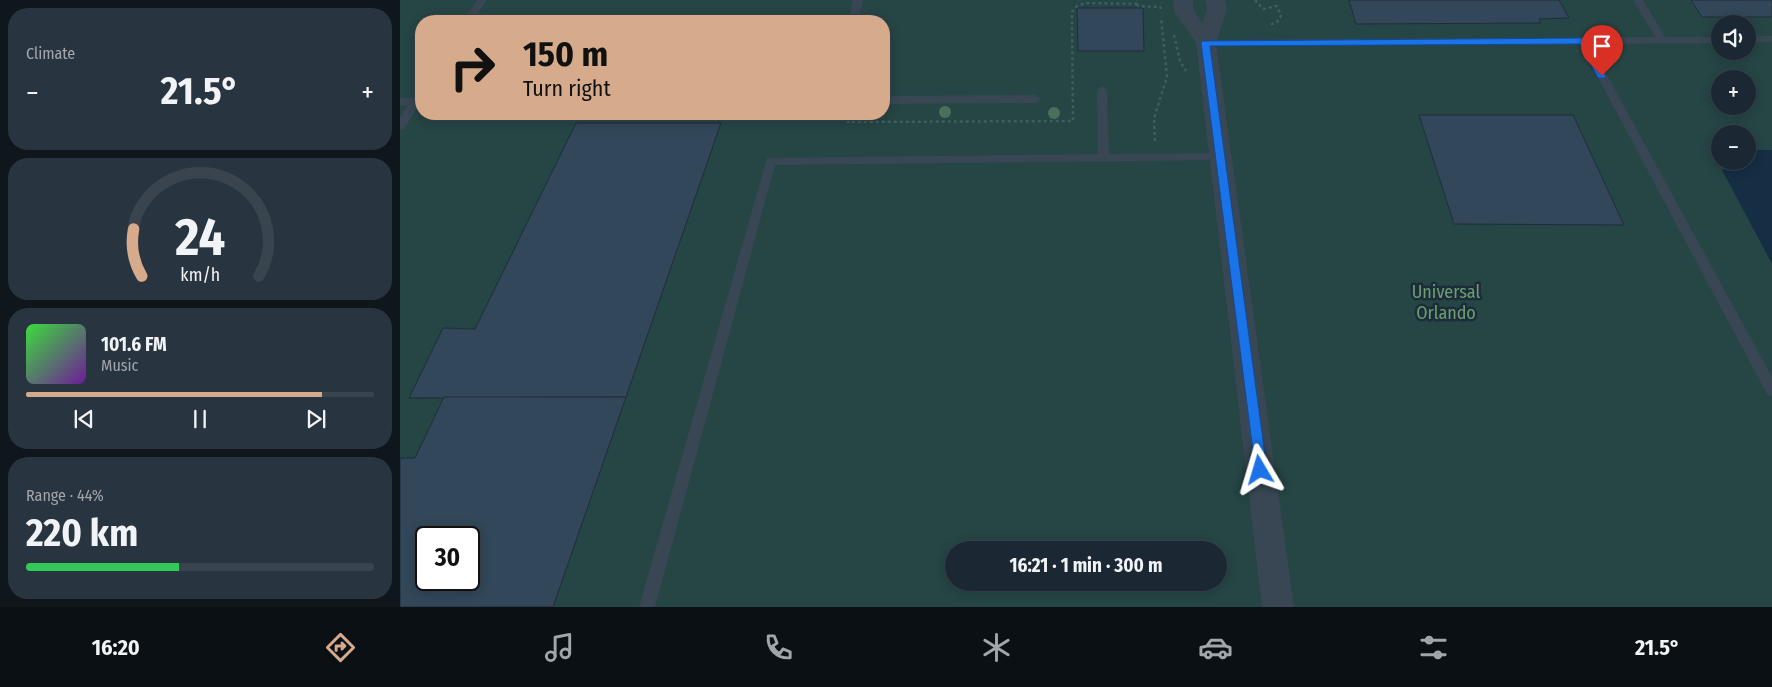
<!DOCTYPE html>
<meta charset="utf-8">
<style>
:root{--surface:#1b2833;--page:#28343f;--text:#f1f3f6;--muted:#a0a6ac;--line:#39444e;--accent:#d6ab8b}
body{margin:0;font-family:"Fira Sans Condensed",sans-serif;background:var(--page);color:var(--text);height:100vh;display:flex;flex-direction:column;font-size:19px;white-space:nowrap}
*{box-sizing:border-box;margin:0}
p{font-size:16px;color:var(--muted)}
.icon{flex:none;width:28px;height:28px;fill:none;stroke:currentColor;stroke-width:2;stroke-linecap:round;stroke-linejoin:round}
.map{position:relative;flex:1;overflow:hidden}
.drawer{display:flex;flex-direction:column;gap:8px;padding:8px;background:#0f161c;width:400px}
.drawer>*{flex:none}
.top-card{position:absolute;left:15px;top:15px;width:475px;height:105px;border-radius:20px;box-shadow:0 2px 12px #0003,0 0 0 1px var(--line);background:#d6ab8b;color:#111;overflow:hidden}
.controls{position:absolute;left:1311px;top:15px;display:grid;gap:10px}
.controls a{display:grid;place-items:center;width:45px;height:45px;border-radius:50%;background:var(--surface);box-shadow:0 2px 12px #0003,0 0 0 1px var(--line);font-size:25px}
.speed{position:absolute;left:15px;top:526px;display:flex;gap:10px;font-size:25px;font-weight:700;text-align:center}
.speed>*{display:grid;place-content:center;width:65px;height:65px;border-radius:50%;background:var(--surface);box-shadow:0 2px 12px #0003,0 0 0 1px var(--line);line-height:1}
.speed .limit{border:2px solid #111;border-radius:8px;background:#fff;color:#111}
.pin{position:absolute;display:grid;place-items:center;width:42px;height:42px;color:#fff;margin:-51px -21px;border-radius:50% 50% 50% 0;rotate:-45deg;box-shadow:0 0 5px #0007}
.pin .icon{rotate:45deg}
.me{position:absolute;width:55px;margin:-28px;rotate:353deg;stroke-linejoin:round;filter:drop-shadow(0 0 4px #0008)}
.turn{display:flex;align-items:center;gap:18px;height:105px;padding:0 25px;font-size:22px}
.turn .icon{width:65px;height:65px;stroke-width:2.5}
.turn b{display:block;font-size:35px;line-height:42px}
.big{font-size:38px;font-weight:700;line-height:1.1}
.drawer .card{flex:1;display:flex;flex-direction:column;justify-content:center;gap:8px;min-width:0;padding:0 18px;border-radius:20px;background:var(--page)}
.drawer .dial{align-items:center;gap:0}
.dial svg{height:130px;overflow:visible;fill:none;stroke:var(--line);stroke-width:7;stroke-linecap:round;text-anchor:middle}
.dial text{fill:var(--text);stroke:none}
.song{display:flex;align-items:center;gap:15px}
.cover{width:60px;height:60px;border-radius:8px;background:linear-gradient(135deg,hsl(120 70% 55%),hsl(280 70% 35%))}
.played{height:5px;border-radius:2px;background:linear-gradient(90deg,var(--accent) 85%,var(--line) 85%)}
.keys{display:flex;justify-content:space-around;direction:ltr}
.heat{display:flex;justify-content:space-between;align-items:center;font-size:28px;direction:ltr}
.charge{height:8px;border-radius:4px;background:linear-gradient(90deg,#34c759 44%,var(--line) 0)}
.trip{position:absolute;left:545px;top:541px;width:282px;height:50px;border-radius:25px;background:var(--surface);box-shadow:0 2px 12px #0003,0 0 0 1px var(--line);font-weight:700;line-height:50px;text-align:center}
.dock{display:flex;height:80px;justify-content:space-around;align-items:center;background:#0b1014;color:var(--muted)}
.dock .icon{width:35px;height:35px}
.dock .current{color:var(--accent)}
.dock b{font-size:22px;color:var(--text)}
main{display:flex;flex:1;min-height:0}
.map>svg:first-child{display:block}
</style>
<main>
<section class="drawer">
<div class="card"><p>Climate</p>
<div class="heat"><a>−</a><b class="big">21.5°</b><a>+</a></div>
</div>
<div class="card dial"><svg viewBox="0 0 100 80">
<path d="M14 69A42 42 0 1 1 86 69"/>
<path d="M14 69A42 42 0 0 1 9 40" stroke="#d6ab8b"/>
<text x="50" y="56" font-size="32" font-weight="700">24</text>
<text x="50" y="72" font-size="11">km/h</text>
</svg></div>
<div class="card">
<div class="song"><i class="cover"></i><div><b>101.6 FM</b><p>Music</p></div></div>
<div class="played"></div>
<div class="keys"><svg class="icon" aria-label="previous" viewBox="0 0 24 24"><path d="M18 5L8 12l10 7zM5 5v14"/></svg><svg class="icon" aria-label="pause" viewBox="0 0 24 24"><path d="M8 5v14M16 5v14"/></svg><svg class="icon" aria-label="next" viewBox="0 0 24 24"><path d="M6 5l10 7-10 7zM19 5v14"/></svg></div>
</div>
<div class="card"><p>Range · 44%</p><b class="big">220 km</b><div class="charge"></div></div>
</section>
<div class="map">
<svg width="1372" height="607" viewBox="0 0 1372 607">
<rect width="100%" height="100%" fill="#243544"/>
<path fill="#264545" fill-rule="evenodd" d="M0 0H1372V607H0ZM21 21H484V114H21ZM1320 24H1348V51H1320ZM1320 79H1348V106H1320ZM1320 134H1348V161H1320ZM26 538H69V580H26ZM554 550H819V582H554Z"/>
<path fill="#152e44" d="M1349 150H1372V264L1322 170 1334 161H1348Z"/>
<g fill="#324759" stroke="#1f2e3b" fill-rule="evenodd">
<path d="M949 0H1159L1169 18 1139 19 1141 23 956 24Z"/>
<path d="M1291 0H1372V17H1302Z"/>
<path d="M677 8H743L744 51H678Z"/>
<path d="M1019 115H1173L1224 225 1054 224Z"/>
<path d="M176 123H321L226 397 9 398 43 328 75 329Z"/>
<path d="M44 397H226L153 607H0V458H15ZM26 538H69V580H26Z"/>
</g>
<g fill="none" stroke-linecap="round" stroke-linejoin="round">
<g stroke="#3f5d5c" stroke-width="2.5" stroke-dasharray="3 3" stroke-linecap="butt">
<path d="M855 0 863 9 877 6 881 16 877 22 870 25"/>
<path d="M737 4 738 6 760 7 761 9"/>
<path d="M774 35 780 61 786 71"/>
<path d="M450 114 448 122 673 121 672 12 677 6 685 3 737 4V0"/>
<path d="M755 141 754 118 767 77 761 17"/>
</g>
<g fill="#384753" fill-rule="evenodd">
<path d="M77 0H87L73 21H63Z"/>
<path d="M453 0H463L458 21H448Z"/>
<path d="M1233 0H1243L1265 37H1320V43L1190 44 1372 377V396L1367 394 1180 44 806 46 801 43 806 40 1255 37Z"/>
<rect x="1348" y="36" width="24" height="6"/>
<path d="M702 86 707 90 709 154 820 153 824 154 825 157 824 160 375 165 255 607H239L367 158 698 154 697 90Z"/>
<path d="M21 89V105H19L4 129 0 130V117L8 105 0 106V98H13L17 90Z"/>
<path d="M636 95 641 99 636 103 484 104V96Z"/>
</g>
<path fill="#384753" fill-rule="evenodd" d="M773 0H793L794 11 802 23 807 9 805 0H825L827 9 816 43 894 607H862L796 43 774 11Z"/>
</g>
<g fill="#4a705d">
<circle cx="545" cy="112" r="6"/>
<circle cx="654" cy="113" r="6"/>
</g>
<path fill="#1a73e8" stroke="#114b97" d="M1183 38 1187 41 1206 76 1205 78H1198L1180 44 810 46 867 470 865 475 860 476 856 475 801 43 802 41Z"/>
<g text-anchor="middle" stroke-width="5" stroke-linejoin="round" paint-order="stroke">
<g font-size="18" fill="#6aa071" stroke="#1d2c39">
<text x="1046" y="298">Universal<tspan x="1046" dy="21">Orlando</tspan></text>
</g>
</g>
</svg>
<div class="controls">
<a><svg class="icon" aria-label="sound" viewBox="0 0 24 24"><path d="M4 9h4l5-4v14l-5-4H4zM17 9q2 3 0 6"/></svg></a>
<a>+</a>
<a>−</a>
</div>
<div class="speed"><div class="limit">30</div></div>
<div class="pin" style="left:1202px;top:76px;background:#d93025"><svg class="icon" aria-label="arrive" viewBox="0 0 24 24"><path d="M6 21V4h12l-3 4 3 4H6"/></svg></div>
<svg class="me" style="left:860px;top:470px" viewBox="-20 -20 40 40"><path d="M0-17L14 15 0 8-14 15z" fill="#1a73e8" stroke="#fff" stroke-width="4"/></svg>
<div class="trip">16:21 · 1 min · 300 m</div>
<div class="top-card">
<div class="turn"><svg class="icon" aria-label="right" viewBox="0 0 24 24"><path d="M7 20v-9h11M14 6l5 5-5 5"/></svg><div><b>150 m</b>Turn right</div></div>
</div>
</div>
</main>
<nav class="dock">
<b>16:20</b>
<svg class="icon current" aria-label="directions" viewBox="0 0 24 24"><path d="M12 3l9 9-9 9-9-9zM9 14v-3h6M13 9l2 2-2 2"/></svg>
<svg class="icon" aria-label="music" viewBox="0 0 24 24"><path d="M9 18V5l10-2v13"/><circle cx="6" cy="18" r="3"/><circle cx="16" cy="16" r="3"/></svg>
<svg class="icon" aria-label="phone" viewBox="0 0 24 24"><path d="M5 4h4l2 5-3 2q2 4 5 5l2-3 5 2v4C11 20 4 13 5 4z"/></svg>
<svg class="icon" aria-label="climate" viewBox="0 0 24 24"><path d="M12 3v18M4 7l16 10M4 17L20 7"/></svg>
<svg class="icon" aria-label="car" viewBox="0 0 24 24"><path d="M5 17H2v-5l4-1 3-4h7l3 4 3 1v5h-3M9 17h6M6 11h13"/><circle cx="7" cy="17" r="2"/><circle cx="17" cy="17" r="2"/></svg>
<svg class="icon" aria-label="filters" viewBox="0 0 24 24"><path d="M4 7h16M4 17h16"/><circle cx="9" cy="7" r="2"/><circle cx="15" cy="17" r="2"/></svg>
<b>21.5°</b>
</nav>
